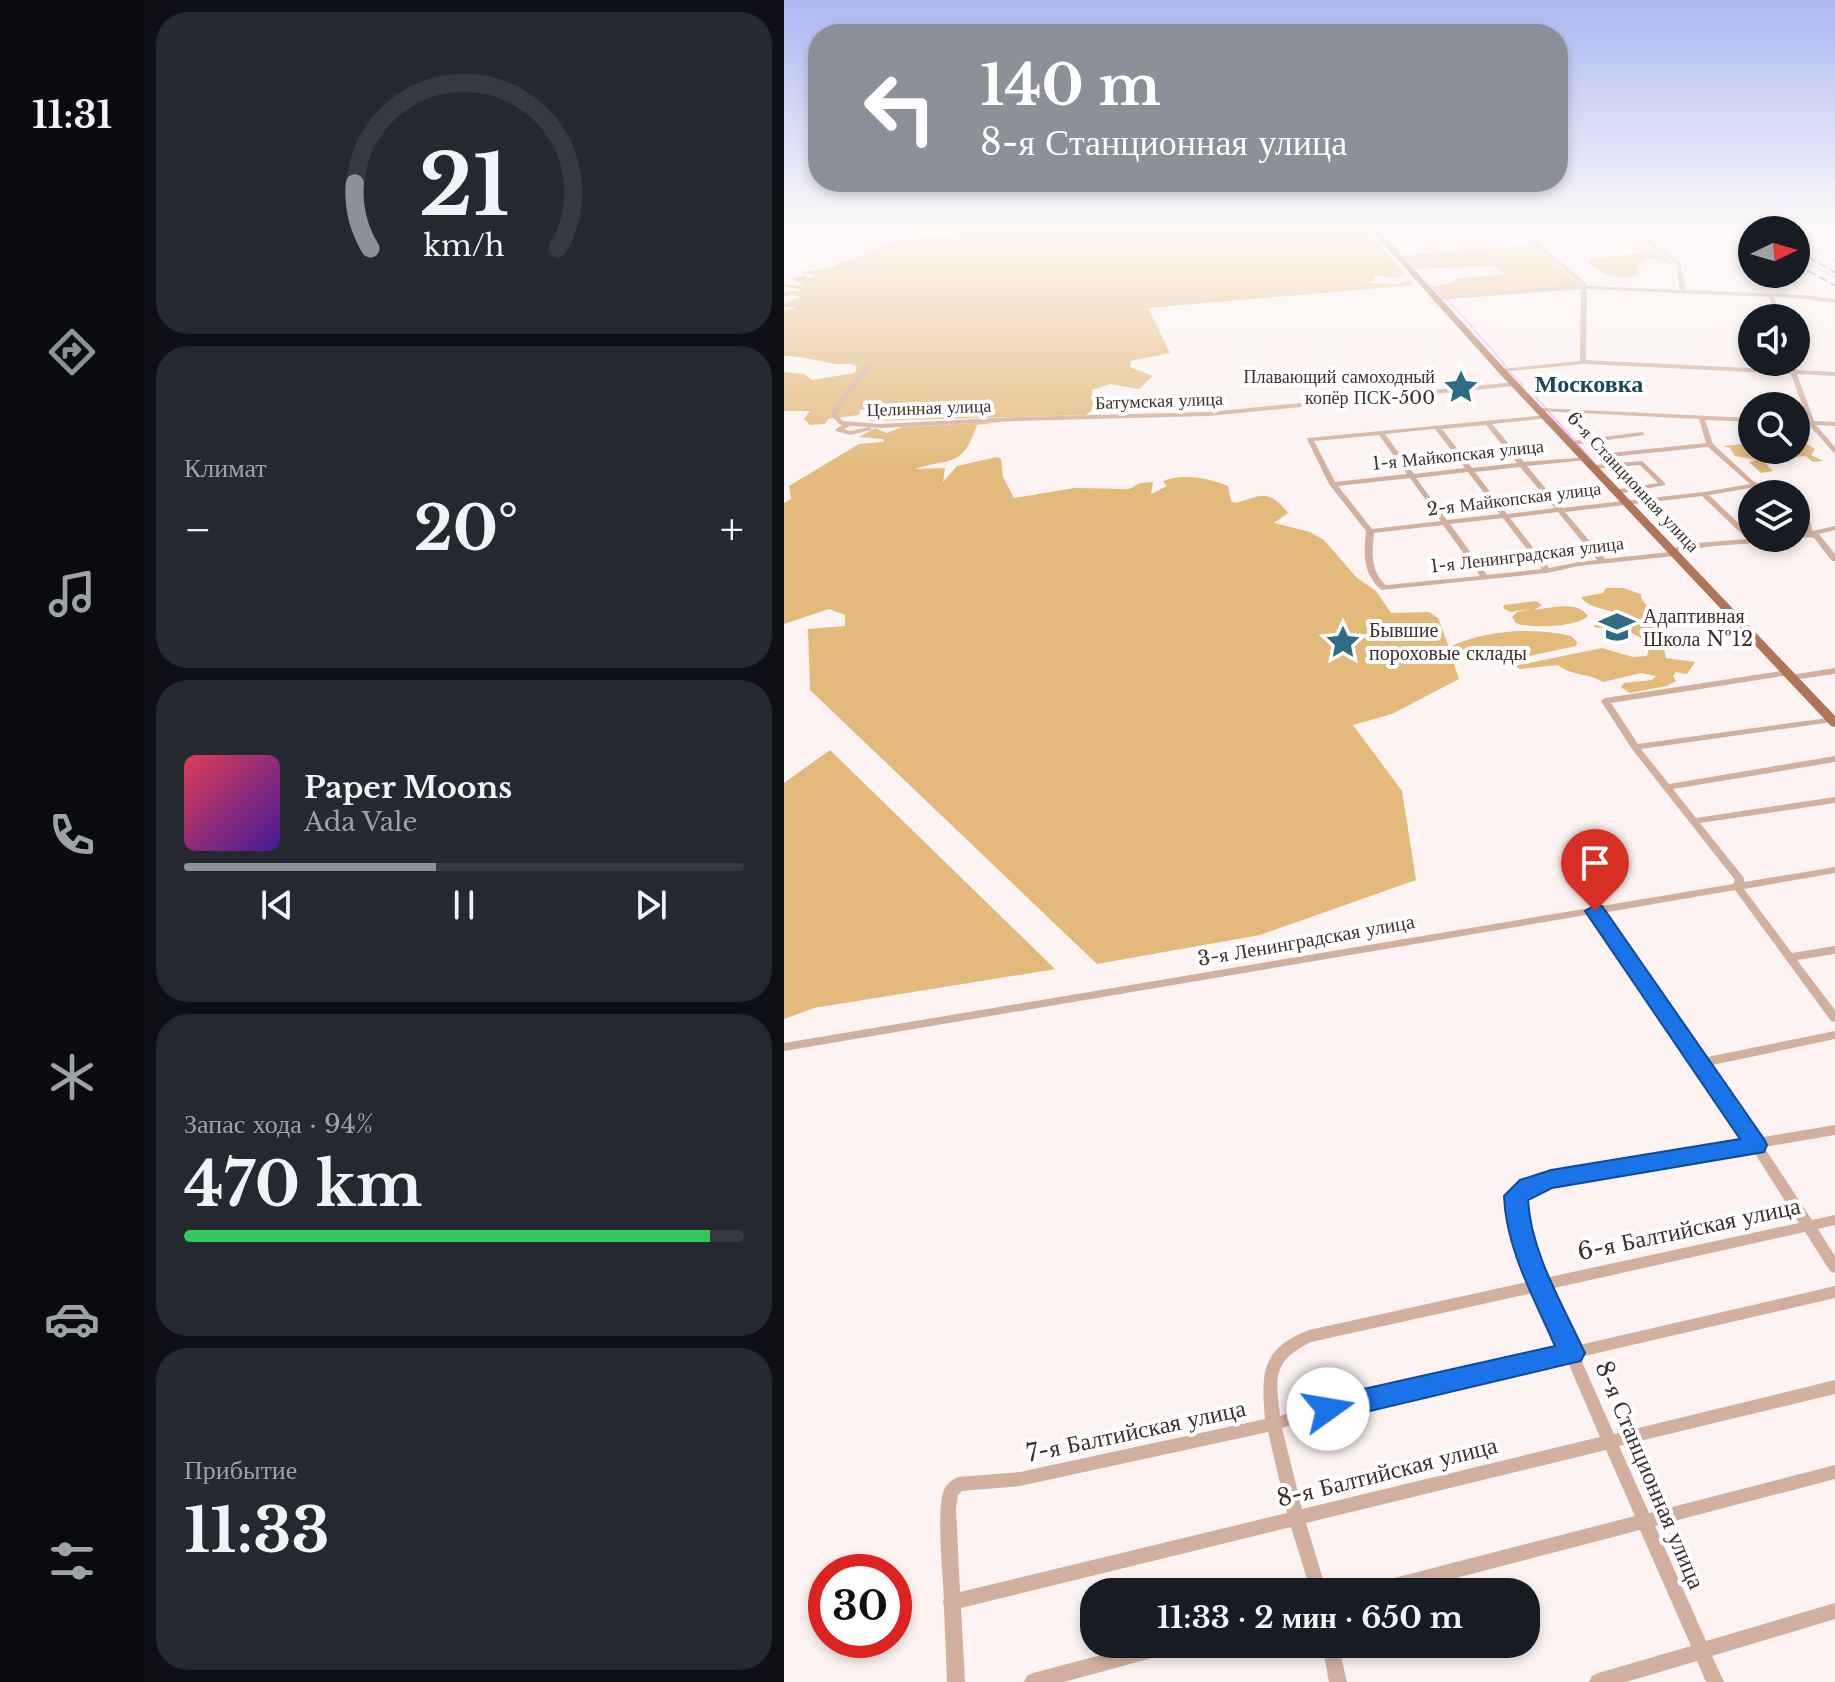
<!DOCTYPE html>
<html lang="ru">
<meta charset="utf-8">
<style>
:root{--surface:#171b24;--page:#242831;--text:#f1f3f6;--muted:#9ea1a6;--line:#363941;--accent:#8c9099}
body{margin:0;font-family:"Libre Baskerville",serif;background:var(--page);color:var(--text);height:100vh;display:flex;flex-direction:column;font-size:30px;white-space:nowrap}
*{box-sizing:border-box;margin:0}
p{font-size:26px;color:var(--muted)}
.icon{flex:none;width:44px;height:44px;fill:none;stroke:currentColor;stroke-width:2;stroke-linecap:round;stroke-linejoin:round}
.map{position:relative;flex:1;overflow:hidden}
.details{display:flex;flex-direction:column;gap:12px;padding:12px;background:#0d0f14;width:640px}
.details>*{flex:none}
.guide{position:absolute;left:24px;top:24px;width:760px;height:168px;border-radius:32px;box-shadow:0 4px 12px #0003;background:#8c9099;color:#fff;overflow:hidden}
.needle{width:52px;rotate:85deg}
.buttons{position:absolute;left:954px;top:216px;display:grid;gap:16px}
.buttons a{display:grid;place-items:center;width:72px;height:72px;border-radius:50%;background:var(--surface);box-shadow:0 4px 12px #0003;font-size:40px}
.speed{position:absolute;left:24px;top:1554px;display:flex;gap:16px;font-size:40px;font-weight:700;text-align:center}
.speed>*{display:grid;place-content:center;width:104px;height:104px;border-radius:50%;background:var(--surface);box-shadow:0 4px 12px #0003;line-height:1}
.speed .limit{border:12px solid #d22;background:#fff;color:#111}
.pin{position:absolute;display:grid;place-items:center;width:68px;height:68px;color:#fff;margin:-82px -34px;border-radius:50% 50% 50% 0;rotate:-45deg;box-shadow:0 0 8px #0007}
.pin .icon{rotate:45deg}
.me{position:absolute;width:88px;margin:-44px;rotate:77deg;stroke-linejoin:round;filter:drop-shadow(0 0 6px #0008)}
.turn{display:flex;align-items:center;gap:28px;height:168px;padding:0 40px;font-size:36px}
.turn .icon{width:104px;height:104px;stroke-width:2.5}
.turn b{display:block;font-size:56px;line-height:68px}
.big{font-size:60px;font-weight:800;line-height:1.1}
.details .tile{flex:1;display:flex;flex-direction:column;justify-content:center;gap:12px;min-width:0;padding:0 28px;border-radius:32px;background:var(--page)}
.details .dial{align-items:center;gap:0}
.dial svg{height:208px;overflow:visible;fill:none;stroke:var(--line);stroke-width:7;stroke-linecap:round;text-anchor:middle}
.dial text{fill:var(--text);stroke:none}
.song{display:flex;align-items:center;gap:24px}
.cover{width:96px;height:96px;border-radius:12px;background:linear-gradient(135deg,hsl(350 70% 55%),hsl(260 70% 35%))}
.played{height:8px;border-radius:4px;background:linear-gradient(90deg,var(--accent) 45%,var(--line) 45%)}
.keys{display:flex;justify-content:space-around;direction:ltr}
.heat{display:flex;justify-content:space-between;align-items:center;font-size:44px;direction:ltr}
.charge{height:12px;border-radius:6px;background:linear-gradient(90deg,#34c759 94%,var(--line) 0)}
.trip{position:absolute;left:296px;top:1578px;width:460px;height:80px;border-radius:32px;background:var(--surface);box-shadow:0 4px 12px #0003;font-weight:800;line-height:80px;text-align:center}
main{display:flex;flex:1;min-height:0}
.menu{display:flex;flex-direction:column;width:144px;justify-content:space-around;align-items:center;background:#090b0e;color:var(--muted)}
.menu .icon{width:56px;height:56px}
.menu .on{color:var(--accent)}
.menu b{font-size:36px;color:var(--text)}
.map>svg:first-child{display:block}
</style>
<main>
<nav class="menu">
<b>11:31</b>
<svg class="icon on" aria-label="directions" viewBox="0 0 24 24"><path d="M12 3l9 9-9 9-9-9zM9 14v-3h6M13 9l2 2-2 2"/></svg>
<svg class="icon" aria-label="music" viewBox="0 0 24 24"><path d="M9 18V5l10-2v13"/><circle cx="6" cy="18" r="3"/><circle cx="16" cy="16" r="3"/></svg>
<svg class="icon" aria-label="phone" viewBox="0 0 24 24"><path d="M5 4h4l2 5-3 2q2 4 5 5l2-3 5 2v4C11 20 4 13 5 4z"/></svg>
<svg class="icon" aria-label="climate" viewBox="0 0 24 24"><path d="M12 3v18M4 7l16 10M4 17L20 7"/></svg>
<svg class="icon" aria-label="car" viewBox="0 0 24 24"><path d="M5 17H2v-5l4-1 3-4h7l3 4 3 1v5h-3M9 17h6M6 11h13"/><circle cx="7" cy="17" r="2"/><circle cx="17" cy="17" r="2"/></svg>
<svg class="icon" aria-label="filters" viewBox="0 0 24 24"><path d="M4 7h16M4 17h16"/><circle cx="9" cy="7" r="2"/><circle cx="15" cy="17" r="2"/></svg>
</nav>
<section class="details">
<div class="tile dial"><svg viewBox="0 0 100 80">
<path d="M14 69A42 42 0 1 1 86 69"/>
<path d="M14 69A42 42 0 0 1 8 44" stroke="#8c9099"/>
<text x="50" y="56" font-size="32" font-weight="700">21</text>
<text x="50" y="72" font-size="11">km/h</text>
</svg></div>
<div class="tile"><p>Климат</p>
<div class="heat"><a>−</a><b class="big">20°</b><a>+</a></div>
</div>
<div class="tile">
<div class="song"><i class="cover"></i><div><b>Paper Moons</b><p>Ada Vale</p></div></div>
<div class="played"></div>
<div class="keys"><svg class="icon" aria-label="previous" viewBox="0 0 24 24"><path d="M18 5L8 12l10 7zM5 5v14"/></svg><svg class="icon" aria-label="pause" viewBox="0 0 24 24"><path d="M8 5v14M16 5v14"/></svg><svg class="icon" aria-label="next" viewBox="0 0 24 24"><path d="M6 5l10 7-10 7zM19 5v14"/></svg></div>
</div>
<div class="tile"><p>Запас хода · 94%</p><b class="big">470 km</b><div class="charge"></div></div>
<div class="tile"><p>Прибытие</p><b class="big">11:33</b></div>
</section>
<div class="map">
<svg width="1051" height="1682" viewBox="0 0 1051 1682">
<rect width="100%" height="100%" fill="#fcf3f2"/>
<g fill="#e3ba7c">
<path d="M176 230H581L621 273 612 279 589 275 590 280 579 283 614 284 625 280 630 285 364 308 386 353 347 361 346 367 369 376 355 389 326 384 308 390 311 408 302 415 84 421 105 411 95 408 76 410 75 415 44 419 41 424 26 425 20 419 26 411H0V372L20 374 28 380 71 373 73 367C63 361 57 366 47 363 30 360 18 356 0 356V311L12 308 0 307V304L16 297 7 294 0 297V292L18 290 0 286V284L20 286 8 278 22 275 23 279 33 275 15 272 43 269 135 233 147 236 178 233Z"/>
<path d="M750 247 797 285 656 296 647 286 664 284 671 279 720 274 711 266 631 269 621 258Z"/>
<path d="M874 251 892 266C882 266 874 255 862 259 859 261 856 265 853 266L854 275C833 280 821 276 804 263L807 262 805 259Z"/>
<path d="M212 422H217L193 425C178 469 167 457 131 469L161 468 159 482 173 466 213 457 217 459 219 477 230 498 290 488 345 489 356 483 369 482 367 494 383 486 379 481C398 473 425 478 444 486L447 501 452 503C476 496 485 488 504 513L490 523 526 532 540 540 573 578 592 591 607 613 645 612 654 618 665 647C702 630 746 627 787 636L793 642 792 646 745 656 694 653 677 649 669 661 675 679 608 714 569 725 618 791 632 880 476 935 313 964 26 690 24 629 61 626V615L45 609 0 624V503L7 499 5 486 75 444 100 442 99 439 75 437 91 428 103 433 118 427Z"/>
<path d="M1023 438 1026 440 1020 442 1031 449 1027 455 1039 461 1029 462 1021 456 978 460 989 471 977 473 965 462 973 460 951 456 946 448 939 446 968 443V450H1012V439Z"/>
<path d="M822 588H839L857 594V598L868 613 880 620 883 633 870 637 869 641 880 649 882 658 911 662 903 674 892 672 889 676 892 681 883 686 846 693 837 687 840 683 868 680 872 676 857 673 819 682C805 673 787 676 774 665L736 669 730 666 818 648 849 657 863 656 865 649C854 627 832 631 810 627L814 622 835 616C823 606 807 611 797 597L819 593Z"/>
<path d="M752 601 758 605 750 610C767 608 793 600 804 616 794 627 746 629 732 623L728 617 733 612 748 609 726 612 719 608 720 605Z"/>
<path d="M46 750 271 969H272L30 1008 0 1019V783Z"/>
</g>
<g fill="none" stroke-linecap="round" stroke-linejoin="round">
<g stroke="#eebdff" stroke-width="2">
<path d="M595 230 600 236"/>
<path d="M962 230 968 234"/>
<path d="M602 238 619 256"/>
<path d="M1012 257 1051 277"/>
<path d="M622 259 631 268"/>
<path d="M647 285 662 296"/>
<path d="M663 299 689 328"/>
<path d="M691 331 705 346"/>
<path d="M706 347 723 368"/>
<path d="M726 372 739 385"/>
<path d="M751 396 761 408"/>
<path d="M765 412 791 441"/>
<path d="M794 445 808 461"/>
</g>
<g fill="#d2b09f" fill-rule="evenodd">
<path d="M27 230H36L0 240V237Z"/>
<path d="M733 230H739L802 283 803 286 896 290 892 264 847 230H853L896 262 902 290 1021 295 1051 299V303L1021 299 990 297 997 318H991L985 297 803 289 802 360 1006 370 1003 362H1009L1012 370 1051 372V376L1013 374 1030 421 1051 422V426L1032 425 1051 447V453L1049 452 1025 425 1012 424V420L1024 421 1007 374 799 364 716 372 715 371 718 369 796 361 797 289 651 300 648 298 649 297 797 284 753 248 616 260 613 258 616 256 750 245Z"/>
<path d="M1050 258H1051V262L1047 260Z"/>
<path d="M85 363 88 365 56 407 53 415 59 421 96 424 230 417 425 412 731 382 734 384 731 386 425 416 230 421 96 428 85 427 88 429 87 430 66 435 52 431V429L58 425 55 424 47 415 50 407 83 364ZM66 426 85 427 66 431 60 429Z"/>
<path d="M757 408 968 418V422L921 420 929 444 969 481 995 494H985L972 487 925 495 968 536V538H1012V535L1021 533 1020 526 1012 518V512L1027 523 1028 531 1051 526V530L1035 534 1051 554V561H1048L1030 538C1022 536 1014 539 1006 540 968 545 931 543 893 552L895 554 891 556 795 566 763 573 597 590C578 571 580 556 582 531L545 484 523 439 524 438 763 415 765 416V418L708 424 740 462 804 457 805 458 802 460 743 466 778 508 920 492 966 484 924 447 816 458 813 456 816 454 922 443 915 419 755 411V409ZM702 425 733 463 688 468 658 429ZM651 429 681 468 630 474 601 434ZM595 435 623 474 551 482 530 441ZM736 467 771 508 723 514 691 472ZM684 472 716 514 663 520 632 478ZM626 478 657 521 588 529 554 486ZM918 496 963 539 914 543 885 549V552L821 559 781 512ZM774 512 813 560 795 562 765 568 726 518ZM719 518 758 569 703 575 666 524ZM659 525 696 576 602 585C586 571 588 553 590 533Z"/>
<path d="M858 432 860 433V435L788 445 785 443 788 441Z"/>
<path d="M858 461 881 483V485L833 494H830V490L874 483 856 465 810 469 807 467 810 465Z"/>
<path d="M1051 668V674L1008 680 1005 679V675L827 703 854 744 1051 717V721L1048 722 857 749 885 784 1051 756V762L889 789 912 818 1051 797V803L916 823 960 878V882L1051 867V873L960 889 1008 953 1051 946V954L1013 960 1051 1010V1022L1047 1021 951 890 818 913 918 1058 1051 1031V1039L924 1066 974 1138 1051 1125V1135L980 1147 1028 1220 1051 1215V1225L1034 1229 1051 1256V1273L1046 1271 1021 1232 766 1289 791 1346 1051 1286V1298L796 1357 830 1434 1051 1380V1394L835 1446 865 1513 1051 1465V1479L871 1526 922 1641 1051 1603V1619L928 1656 940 1682H922L913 1661 842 1682H805L808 1676 814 1673 907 1646 856 1530 618 1592H579L581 1586 587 1584 851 1516 822 1450 522 1523 543 1592H527L507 1527 177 1608 181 1682H163L160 1606 159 1602 160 1599C159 1575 152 1509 160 1490 163 1483 168 1480 174 1477L236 1472 481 1419C477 1374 477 1348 525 1330L748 1281 726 1221V1196C736 1183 751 1179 767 1174L962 1140 808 914 0 1051V1043L949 884 951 880 848 749 817 701 821 698 1004 670 1007 671V675ZM968 1149 1015 1223 761 1278 740 1221 739 1198 749 1191 768 1184ZM753 1292 778 1349 514 1409 496 1416C491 1376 489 1361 527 1342ZM783 1360 816 1437 518 1509 498 1428 514 1423ZM484 1432 503 1513 176 1592 172 1508 174 1495 178 1491 236 1486Z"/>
<path d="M359 1644H398L396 1650 390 1652 280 1682H240L243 1676 249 1673Z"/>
<path d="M538 1644H554L563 1682H545Z"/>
</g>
<path fill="#b07456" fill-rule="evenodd" d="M587 230H594L721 369 1051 716V727L1047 726 715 373Z"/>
<g stroke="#897b7b" stroke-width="2" stroke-dasharray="9 4" stroke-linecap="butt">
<path d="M947 241 968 253"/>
<path d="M1012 251 1051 272"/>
<path d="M1012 265 1051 285"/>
</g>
</g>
<linearGradient id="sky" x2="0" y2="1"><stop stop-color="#aab8f1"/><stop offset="0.49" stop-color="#fefaf9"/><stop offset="1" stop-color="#fefaf9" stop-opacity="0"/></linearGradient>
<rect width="1051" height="466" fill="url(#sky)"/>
<path fill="#1a73e8" stroke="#114b97" stroke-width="2" d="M811 905 818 906 980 1139 983 1145 980 1152 768 1188 744 1200C747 1253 779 1305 801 1353L797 1361 544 1421 535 1417 531 1409 535 1400 544 1397 771 1346C750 1298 722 1249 720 1196L736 1180 767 1170 956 1139 801 911Z"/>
<defs>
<g id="sight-bare" transform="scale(2.76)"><path d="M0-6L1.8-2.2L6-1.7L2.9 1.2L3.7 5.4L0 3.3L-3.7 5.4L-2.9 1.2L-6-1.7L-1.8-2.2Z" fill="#2f6b82" stroke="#fff" stroke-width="2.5" paint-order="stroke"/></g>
<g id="school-bare" transform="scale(2.76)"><path d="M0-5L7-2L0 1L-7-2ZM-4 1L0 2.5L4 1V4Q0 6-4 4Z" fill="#2f6b82" stroke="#fff" stroke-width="2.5" paint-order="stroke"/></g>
</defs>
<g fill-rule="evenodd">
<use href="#sight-bare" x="677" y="387"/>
<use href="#school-bare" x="833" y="627"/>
<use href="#sight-bare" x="559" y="642"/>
</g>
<g text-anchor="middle" stroke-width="8" stroke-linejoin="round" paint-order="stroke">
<g font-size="18" fill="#3f2e2e" stroke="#fff" text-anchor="end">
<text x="651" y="383">Плавающий самоходный<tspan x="651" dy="21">копёр ПСК-500</tspan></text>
</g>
<g font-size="18" fill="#3f2e2e" stroke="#fff">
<text transform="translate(375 401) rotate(-2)" y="6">Батумская улица</text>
<text transform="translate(145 408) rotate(-2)" y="6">Целинная улица</text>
<text transform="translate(674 455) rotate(-6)" y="6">1-я Майкопская улица</text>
<text transform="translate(849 482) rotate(47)" y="6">6-я Станционная улица</text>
<text transform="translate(730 499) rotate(-7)" y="6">2-я Майкопская улица</text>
<text transform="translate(743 555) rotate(-7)" y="6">1-я Ленинградская улица</text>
</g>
<g font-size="20" fill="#3f2e2e" stroke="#fff" text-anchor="start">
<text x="859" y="623">Адаптивная<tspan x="859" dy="23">Школа №12</tspan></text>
<text x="585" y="637">Бывшие<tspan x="585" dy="23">пороховые склады</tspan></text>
</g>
<g font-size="20" fill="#3f2e2e" stroke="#fff">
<text transform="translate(522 940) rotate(-10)" y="7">3-я Ленинградская улица</text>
</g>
<g font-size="24" font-weight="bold" fill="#17475a" stroke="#fff">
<text x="805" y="392">Московка</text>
</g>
<g font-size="24" fill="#3f2e2e" stroke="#fff">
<text transform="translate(905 1229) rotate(-12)" y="8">6-я Балтийская улица</text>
<text transform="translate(352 1431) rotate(-12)" y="8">7-я Балтийская улица</text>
<text transform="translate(603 1472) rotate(-14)" y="8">8-я Балтийская улица</text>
<text transform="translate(866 1475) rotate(67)" y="8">8-я Станционная улица</text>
</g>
</g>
</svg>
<div class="buttons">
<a><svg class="needle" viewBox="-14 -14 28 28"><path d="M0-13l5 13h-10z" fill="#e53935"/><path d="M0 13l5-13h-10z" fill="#9ea1a6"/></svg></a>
<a><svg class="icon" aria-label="sound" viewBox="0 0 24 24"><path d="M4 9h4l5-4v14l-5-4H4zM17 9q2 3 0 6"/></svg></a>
<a><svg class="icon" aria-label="search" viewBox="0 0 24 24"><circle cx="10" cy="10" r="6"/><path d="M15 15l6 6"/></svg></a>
<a><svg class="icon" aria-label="layers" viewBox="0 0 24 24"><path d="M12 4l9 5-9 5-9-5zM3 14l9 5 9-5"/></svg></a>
</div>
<div class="speed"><div class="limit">30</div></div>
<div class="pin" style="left:811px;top:911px;background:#d93025"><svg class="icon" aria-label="arrive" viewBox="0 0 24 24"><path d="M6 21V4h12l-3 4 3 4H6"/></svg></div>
<svg class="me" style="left:544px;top:1409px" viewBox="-20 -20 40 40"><circle r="19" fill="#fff"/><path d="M0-13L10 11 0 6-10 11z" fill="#1a73e8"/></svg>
<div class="trip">11:33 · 2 мин · 650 m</div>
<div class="guide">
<div class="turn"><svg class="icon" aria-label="left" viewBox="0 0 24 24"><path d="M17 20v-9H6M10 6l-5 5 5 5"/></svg><div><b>140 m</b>8-я Станционная улица</div></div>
</div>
</div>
</main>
